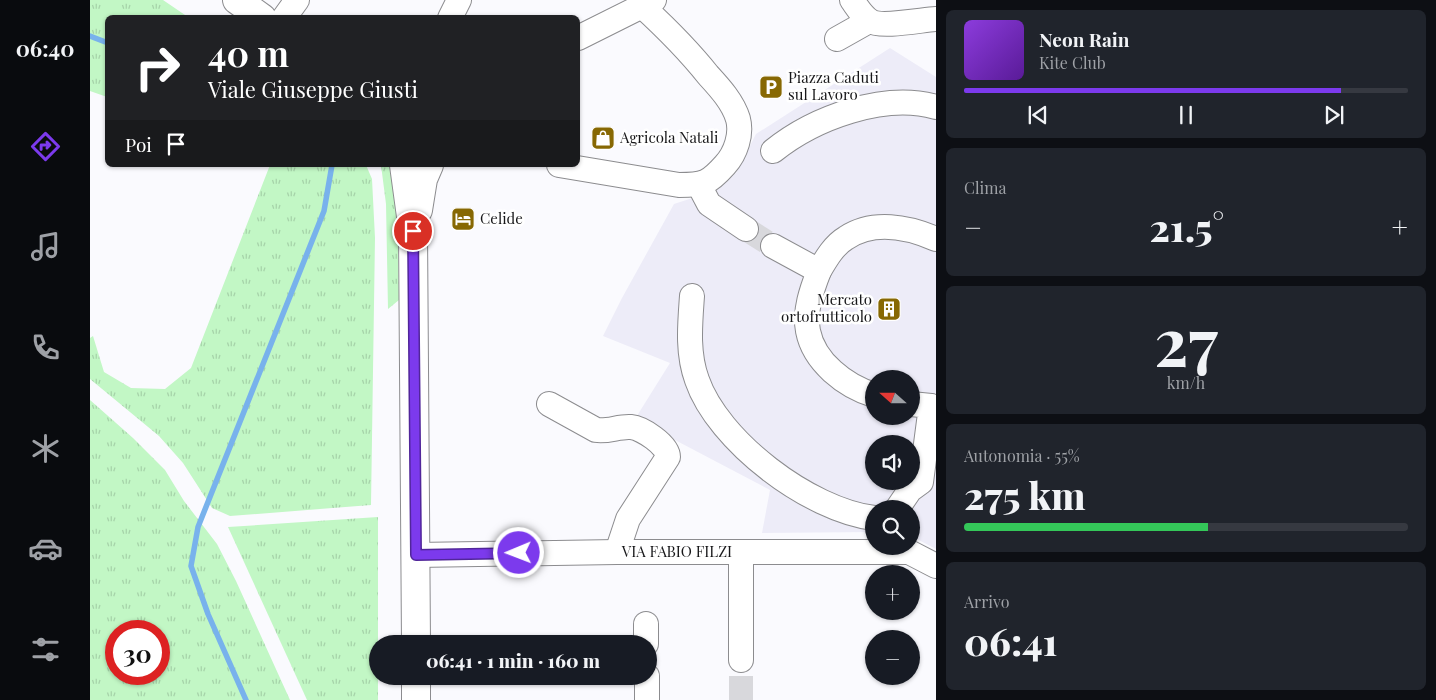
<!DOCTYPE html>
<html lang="it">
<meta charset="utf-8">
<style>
:root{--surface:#171b24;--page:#20242c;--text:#f1f3f6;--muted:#9ea1a6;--line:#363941;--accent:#7c3aed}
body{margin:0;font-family:"Playfair Display",serif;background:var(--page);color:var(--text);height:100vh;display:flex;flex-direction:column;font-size:19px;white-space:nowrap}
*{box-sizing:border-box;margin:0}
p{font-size:16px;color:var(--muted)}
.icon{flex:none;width:28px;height:28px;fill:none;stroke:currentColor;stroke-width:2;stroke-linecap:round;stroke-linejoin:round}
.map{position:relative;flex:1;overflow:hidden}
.panel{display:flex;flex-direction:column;gap:10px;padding:10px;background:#0d0f14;width:500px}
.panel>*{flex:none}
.top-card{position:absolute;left:15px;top:15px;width:475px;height:152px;border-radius:8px;box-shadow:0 1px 4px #0004;background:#202124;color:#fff;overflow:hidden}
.needle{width:32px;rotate:291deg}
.tools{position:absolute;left:775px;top:370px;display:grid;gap:10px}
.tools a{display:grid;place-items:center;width:55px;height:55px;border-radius:50%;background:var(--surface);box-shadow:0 1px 4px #0004;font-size:25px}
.speed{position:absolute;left:15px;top:620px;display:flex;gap:10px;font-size:25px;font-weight:700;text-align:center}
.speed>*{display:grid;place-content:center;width:65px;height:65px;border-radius:50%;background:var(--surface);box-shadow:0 1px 4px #0004;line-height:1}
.speed .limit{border:8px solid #d22;background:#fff;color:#111}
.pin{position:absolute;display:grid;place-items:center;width:42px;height:42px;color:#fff;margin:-21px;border:2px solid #fff;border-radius:50%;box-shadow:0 1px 5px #0007}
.me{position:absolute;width:55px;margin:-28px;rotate:269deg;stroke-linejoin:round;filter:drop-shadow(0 0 4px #0008)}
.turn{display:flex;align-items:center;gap:18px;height:105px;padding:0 20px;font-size:22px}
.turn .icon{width:65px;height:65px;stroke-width:2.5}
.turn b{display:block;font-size:35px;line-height:42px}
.then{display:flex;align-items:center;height:48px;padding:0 20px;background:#0003;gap:10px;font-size:19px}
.big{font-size:38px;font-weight:800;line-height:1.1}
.panel .widget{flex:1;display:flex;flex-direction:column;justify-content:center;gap:8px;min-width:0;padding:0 18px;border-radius:8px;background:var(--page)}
.panel .dial{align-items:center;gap:0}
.dial b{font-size:65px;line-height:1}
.song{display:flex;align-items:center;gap:15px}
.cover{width:60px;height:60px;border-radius:8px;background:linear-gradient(135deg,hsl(270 70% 55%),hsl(270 70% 35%))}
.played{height:5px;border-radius:2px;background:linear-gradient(90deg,var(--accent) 85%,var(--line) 85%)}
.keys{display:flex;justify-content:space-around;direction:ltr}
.heat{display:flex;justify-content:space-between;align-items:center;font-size:28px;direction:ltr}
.charge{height:8px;border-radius:4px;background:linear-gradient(90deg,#34c759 55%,var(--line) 0)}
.trip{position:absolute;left:279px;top:635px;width:288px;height:50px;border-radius:25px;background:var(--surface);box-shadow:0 1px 4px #0004;font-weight:800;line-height:50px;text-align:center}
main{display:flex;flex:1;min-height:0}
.menu{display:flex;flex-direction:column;width:90px;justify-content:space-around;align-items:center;background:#090b0e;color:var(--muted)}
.menu .icon{width:35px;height:35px}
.menu .active{color:var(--accent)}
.menu b{font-size:22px;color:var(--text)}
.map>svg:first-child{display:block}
</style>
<main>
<nav class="menu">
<b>06:40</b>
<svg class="icon active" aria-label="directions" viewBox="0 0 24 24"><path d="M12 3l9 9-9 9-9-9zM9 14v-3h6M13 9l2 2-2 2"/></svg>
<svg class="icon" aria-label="music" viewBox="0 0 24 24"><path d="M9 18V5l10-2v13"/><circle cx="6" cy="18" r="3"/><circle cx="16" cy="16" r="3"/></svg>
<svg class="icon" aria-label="phone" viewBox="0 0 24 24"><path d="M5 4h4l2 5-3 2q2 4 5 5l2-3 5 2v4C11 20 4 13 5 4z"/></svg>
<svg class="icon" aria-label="climate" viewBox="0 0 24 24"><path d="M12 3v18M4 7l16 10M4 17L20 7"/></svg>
<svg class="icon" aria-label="car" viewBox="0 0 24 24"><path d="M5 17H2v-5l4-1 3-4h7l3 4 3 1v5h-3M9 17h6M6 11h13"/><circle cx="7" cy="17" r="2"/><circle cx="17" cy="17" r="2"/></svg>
<svg class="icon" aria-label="filters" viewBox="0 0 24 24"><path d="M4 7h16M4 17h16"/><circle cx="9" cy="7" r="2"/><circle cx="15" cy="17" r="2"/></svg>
</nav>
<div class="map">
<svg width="846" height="700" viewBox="0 0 846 700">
<defs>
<pattern id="grass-tufts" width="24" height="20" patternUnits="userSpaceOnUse" patternTransform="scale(1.25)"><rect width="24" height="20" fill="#c2f7c5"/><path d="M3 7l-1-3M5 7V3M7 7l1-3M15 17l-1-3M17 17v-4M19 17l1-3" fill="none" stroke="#a6d3a9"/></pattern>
</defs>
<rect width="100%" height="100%" fill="#fafafe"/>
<path fill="#edecf8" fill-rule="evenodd" d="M800 48 846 77V549L821 536V509H784V532L672 533 680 490 545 419 580 363 513 336 532 298 584 204 627 190 646 173 666 134ZM784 379H821V416H784ZM784 444H821V481H784Z"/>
<g fill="url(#grass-tufts)" fill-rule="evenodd">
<path d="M0 0H73L98 17 18 18 17 97 0 91Z"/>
<path d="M180 165H276L282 179 285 238 281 505 140 516 122 508 93 463 69 436 0 379V338L3 336 14 372 41 388 75 389 101 368Z"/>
<path d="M291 165H302L307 195 309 300 298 309 296 204Z"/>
<path d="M0 400 43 438 75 470 94 501 127 544 146 581 200 700H0ZM69 631V674H26V631Z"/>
<path d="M288 517V700H217L138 527Z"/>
</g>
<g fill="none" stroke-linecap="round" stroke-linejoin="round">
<g stroke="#78b2ec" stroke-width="5.5">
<path d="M0 36 18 43"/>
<path d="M156 700 118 614 101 566 108 527 234 211 242 165"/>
</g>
<g stroke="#d8d8dc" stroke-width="24" stroke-dasharray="24 12" stroke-linecap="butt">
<path d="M656 229 683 246"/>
<path d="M651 700V660"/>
</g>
<g stroke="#8c8c8f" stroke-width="26">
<g id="minor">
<path d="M762 0C767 7 772 16 780 21 791 28 831 20 846 19"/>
<path d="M194 18 207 0"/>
<path d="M360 18 369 0"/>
<path d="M488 38 564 0"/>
<path d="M747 39 779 21"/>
<path d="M683 151C724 118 794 92 846 107"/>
<path d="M469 165 589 185C614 185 619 183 635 165 646 153 652 134 648 119 643 102 629 87 618 75 598 50 576 28 552 6"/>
<path d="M609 185 619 204 656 229"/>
<path d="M683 246 729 271C736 259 744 245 756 238 783 220 818 227 846 239"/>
<path d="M729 271C722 289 714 311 718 331 724 362 755 386 784 395"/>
<path d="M602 296C600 324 597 353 607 380 628 441 719 510 784 518"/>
<path d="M459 404 506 430C518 432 529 426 541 427 552 428 578 445 578 457L538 519 527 552"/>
<path d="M807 509 820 490 831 482 841 406 821 404"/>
<path d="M651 552V660"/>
<path id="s1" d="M326 555 527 552H819L846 566"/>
<path d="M556 624V644"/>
<path d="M557 676V700"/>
</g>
</g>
<g stroke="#8c8c8f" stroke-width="30">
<g id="major">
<path d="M147 0 172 18"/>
<path d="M314 165 323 231 326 644"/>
<path d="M328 210 333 179 339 165"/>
<path d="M326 676V700"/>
</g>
</g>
<use href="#minor" stroke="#fff" stroke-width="24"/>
<use href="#major" stroke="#fff" stroke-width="28"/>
</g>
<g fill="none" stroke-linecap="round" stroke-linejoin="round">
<g stroke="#51269a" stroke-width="12">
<path id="route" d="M323 231 326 555 429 553"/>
</g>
<use href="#route" stroke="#7c3aed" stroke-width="9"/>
</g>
<defs>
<g id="parking-square" transform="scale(1.25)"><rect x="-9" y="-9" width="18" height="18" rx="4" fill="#876803" stroke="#fff"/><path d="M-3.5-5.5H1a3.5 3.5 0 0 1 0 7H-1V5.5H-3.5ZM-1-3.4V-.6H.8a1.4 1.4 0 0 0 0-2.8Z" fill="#fff"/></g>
<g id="shop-square" transform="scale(1.25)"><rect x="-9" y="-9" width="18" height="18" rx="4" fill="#876803" stroke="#fff"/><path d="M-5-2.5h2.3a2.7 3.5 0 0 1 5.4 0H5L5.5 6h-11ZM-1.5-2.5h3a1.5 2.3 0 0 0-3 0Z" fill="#fff"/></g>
<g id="hotel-square" transform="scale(1.25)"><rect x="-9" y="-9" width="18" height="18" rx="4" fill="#876803" stroke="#fff"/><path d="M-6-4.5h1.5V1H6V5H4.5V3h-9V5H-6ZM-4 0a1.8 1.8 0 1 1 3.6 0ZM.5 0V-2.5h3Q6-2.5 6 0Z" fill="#fff"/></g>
<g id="building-square" transform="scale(1.25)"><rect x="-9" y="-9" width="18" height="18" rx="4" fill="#876803" stroke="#fff"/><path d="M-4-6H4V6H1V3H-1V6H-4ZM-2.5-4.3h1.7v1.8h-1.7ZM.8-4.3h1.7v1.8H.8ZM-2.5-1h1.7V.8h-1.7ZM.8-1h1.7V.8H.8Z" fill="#fff"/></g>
</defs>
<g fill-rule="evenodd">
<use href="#parking-square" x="681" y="87"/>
<use href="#shop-square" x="513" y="138"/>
<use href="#hotel-square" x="373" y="219"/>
<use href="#building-square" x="799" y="309"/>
</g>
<g text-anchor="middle" stroke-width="5" stroke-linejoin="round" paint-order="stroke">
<g font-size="15" fill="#171719" stroke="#fff" text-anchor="start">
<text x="698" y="83">Piazza Caduti<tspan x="698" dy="17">sul Lavoro</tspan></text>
<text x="530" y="143">Agricola Natali</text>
<text x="390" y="224">Celide</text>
<text x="782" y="305" text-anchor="end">Mercato<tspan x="782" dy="17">ortofrutticolo</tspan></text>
</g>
<g font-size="15" fill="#171719" stroke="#fff">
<text dy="5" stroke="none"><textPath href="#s1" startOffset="261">VIA FABIO FILZI</textPath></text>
</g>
</g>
</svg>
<div class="tools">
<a><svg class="needle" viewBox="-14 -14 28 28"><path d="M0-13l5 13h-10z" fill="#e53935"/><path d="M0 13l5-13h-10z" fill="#9ea1a6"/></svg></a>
<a><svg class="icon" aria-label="sound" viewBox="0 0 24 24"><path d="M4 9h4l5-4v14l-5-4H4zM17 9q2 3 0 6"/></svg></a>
<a><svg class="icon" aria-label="search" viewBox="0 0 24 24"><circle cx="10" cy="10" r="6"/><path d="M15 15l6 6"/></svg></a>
<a>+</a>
<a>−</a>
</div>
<div class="speed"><div class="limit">30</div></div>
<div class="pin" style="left:323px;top:231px;background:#d93025"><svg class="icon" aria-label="arrive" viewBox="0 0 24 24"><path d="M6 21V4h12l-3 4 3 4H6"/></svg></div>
<svg class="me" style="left:429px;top:553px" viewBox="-20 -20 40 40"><circle r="17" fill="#7c3aed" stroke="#fff" stroke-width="3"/><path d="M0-11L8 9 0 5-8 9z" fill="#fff"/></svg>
<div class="trip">06:41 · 1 min · 160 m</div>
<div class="top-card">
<div class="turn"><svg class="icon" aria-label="right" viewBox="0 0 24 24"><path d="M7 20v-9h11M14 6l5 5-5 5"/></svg><div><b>40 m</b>Viale Giuseppe Giusti</div></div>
<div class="then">Poi<svg class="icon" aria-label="arrive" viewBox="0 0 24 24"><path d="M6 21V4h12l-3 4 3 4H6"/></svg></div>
</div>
</div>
<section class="panel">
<div class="widget">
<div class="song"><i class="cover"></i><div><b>Neon Rain</b><p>Kite Club</p></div></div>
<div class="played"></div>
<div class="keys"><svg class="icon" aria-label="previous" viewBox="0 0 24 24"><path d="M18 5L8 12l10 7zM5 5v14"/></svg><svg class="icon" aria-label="pause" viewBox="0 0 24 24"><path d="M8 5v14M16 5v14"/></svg><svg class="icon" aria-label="next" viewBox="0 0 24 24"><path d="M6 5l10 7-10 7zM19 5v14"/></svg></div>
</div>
<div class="widget"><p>Clima</p>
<div class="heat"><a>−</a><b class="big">21.5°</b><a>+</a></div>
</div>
<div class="widget dial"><b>27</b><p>km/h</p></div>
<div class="widget"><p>Autonomia · 55%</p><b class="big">275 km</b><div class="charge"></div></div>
<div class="widget"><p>Arrivo</p><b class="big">06:41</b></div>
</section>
</main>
